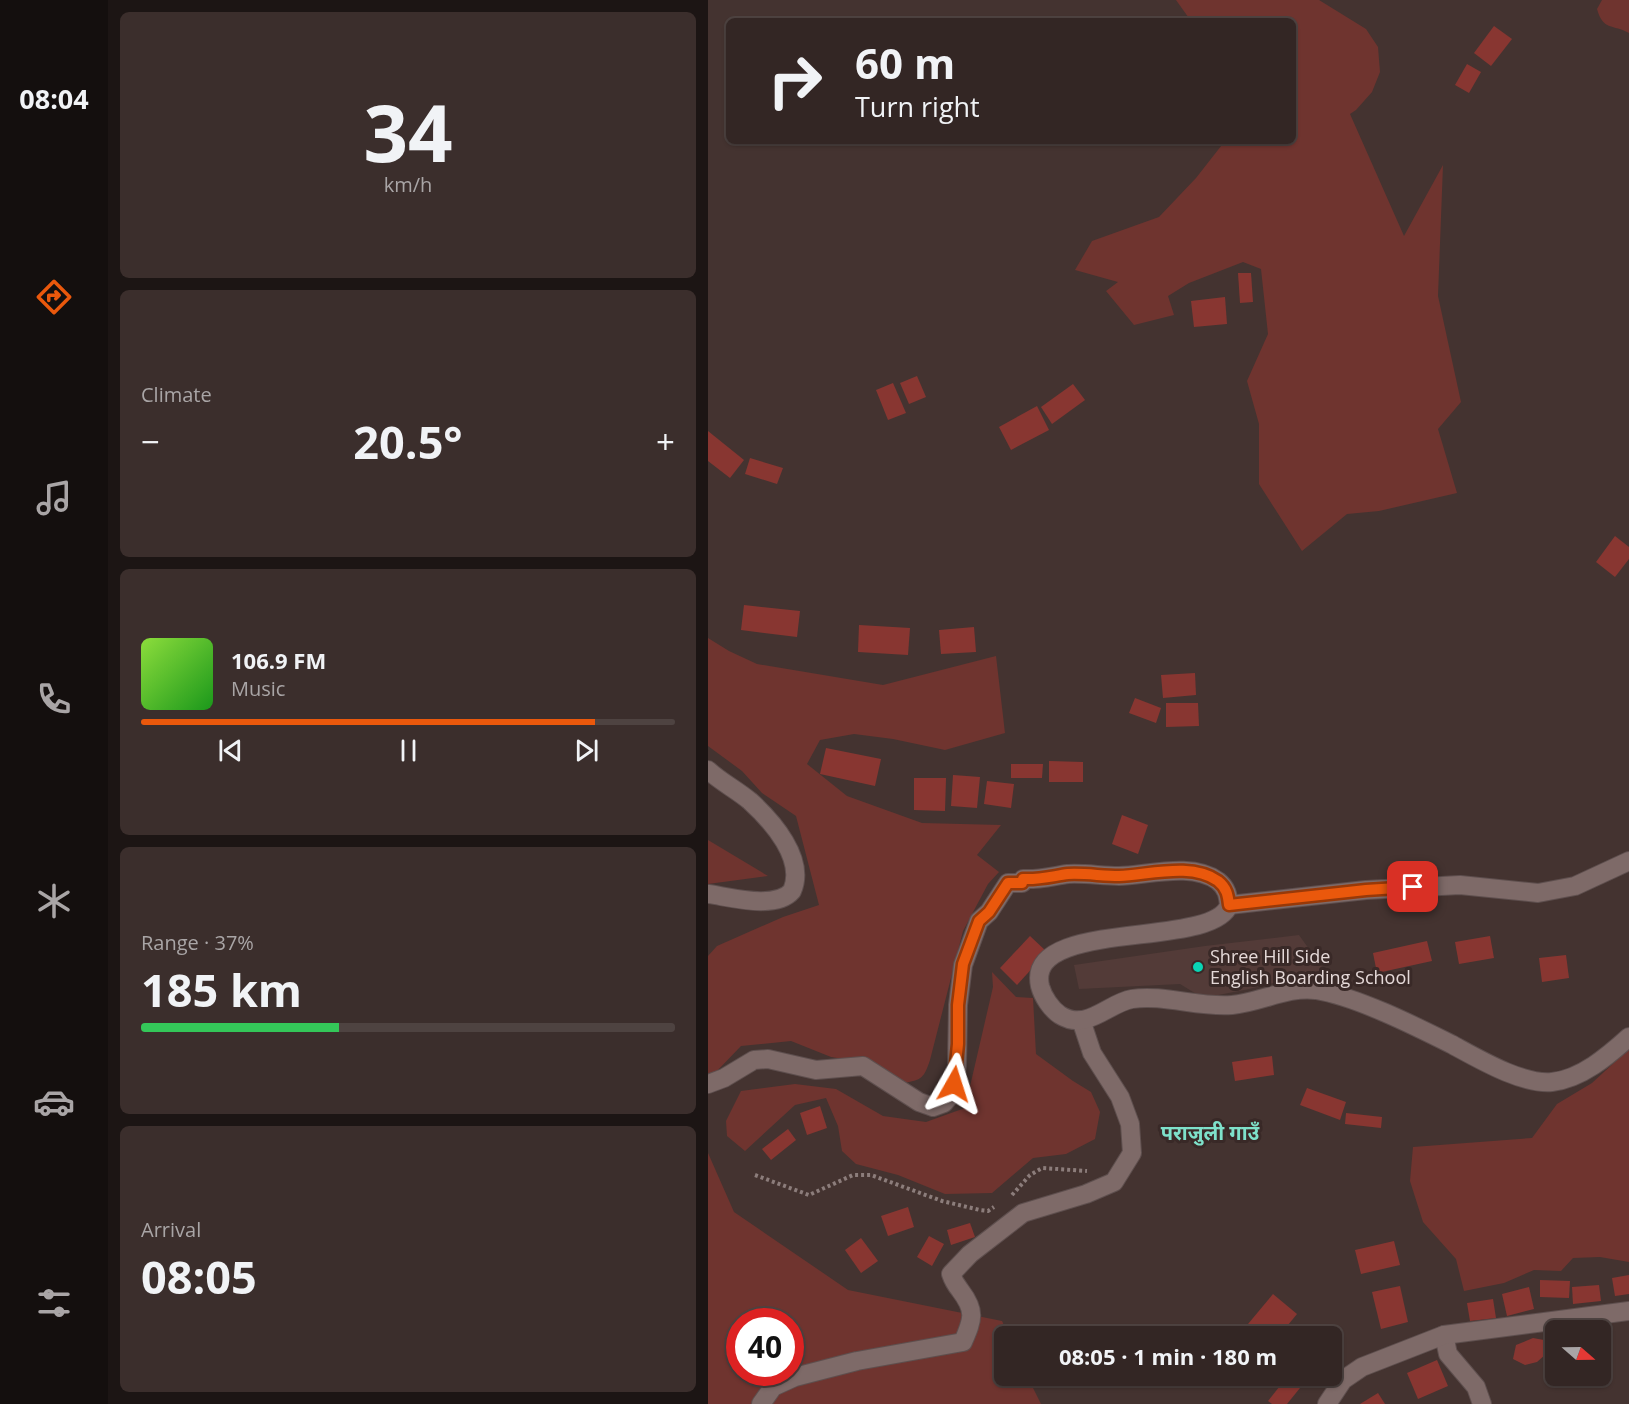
<!DOCTYPE html>
<meta charset="utf-8">
<style>
:root{--surface:#332624;--page:#3b2e2c;--text:#f1f3f6;--muted:#a9a5a6;--line:#4e4341;--accent:#ea580c}
body{margin:0;font-family:"Open Sans","Noto Sans Devanagari",sans-serif;background:var(--page);color:var(--text);height:100vh;display:flex;flex-direction:column;font-size:22px;white-space:nowrap}
*{box-sizing:border-box;margin:0}
p{font-size:20px;color:var(--muted)}
.icon{flex:none;width:33px;height:33px;fill:none;stroke:currentColor;stroke-width:2;stroke-linecap:round;stroke-linejoin:round}
.map{position:relative;flex:1;overflow:hidden}
.details{display:flex;flex-direction:column;gap:12px;padding:12px;background:#1c1514;width:600px}
.details>*{flex:none}
.top-card{position:absolute;left:18px;top:18px;width:570px;height:126px;border-radius:9px;box-shadow:0 2px 4px #0004,0 0 0 2px var(--line);background:#332624;color:var(--text);overflow:hidden}
.needle{width:39px;rotate:110deg}
.controls{position:absolute;left:837px;top:1320px;display:grid;gap:12px}
.controls a{display:grid;place-items:center;width:66px;height:66px;border-radius:9px;background:var(--surface);box-shadow:0 2px 4px #0004,0 0 0 2px var(--line);font-size:30px}
.speed{position:absolute;left:18px;top:1308px;display:flex;gap:12px;font-size:30px;font-weight:700;text-align:center}
.speed>*{display:grid;place-content:center;width:78px;height:78px;border-radius:50%;background:var(--surface);box-shadow:0 2px 4px #0004,0 0 0 2px var(--line);line-height:1}
.speed .limit{border:9px solid #d22;background:#fff;color:#111}
.pin{position:absolute;display:grid;place-items:center;width:51px;height:51px;color:#fff;margin:-26px;border-radius:12px;box-shadow:0 3px 9px #0006}
.me{position:absolute;width:66px;margin:-33px;rotate:6deg;stroke-linejoin:round;filter:drop-shadow(0 0 4px #0008)}
.turn{display:flex;align-items:center;gap:21px;height:126px;padding:0 30px;font-size:27px}
.turn .icon{width:78px;height:78px;stroke-width:2.5}
.turn b{display:block;font-size:42px;line-height:51px}
.big{font-size:45px;font-weight:700;line-height:1.1}
.details .tile{flex:1;display:flex;flex-direction:column;justify-content:center;gap:9px;min-width:0;padding:0 21px;border-radius:9px;background:var(--page)}
.details .dial{align-items:center;gap:0}
.dial b{font-size:78px;line-height:1}
.song{display:flex;align-items:center;gap:18px}
.cover{width:72px;height:72px;border-radius:9px;background:linear-gradient(135deg,hsl(90 70% 55%),hsl(120 70% 35%))}
.played{height:6px;border-radius:3px;background:linear-gradient(90deg,var(--accent) 85%,var(--line) 85%)}
.keys{display:flex;justify-content:space-around;direction:ltr}
.heat{display:flex;justify-content:space-between;align-items:center;font-size:33px;direction:ltr}
.charge{height:9px;border-radius:4px;background:linear-gradient(90deg,#34c759 37%,var(--line) 0)}
.trip{position:absolute;left:286px;top:1326px;width:348px;height:60px;border-radius:9px;background:var(--surface);box-shadow:0 2px 4px #0004,0 0 0 2px var(--line);font-weight:700;line-height:60px;text-align:center}
main{display:flex;flex:1;min-height:0}
.dock{display:flex;flex-direction:column;width:108px;justify-content:space-around;align-items:center;background:#140f0e;color:var(--muted)}
.dock .icon{width:42px;height:42px}
.dock .active{color:var(--accent)}
.dock b{font-size:27px;color:var(--text)}
.map>svg:first-child{display:block}
</style>
<main>
<nav class="dock">
<b>08:04</b>
<svg class="icon active" aria-label="directions" viewBox="0 0 24 24"><path d="M12 3l9 9-9 9-9-9zM9 14v-3h6M13 9l2 2-2 2"/></svg>
<svg class="icon" aria-label="music" viewBox="0 0 24 24"><path d="M9 18V5l10-2v13"/><circle cx="6" cy="18" r="3"/><circle cx="16" cy="16" r="3"/></svg>
<svg class="icon" aria-label="phone" viewBox="0 0 24 24"><path d="M5 4h4l2 5-3 2q2 4 5 5l2-3 5 2v4C11 20 4 13 5 4z"/></svg>
<svg class="icon" aria-label="climate" viewBox="0 0 24 24"><path d="M12 3v18M4 7l16 10M4 17L20 7"/></svg>
<svg class="icon" aria-label="car" viewBox="0 0 24 24"><path d="M5 17H2v-5l4-1 3-4h7l3 4 3 1v5h-3M9 17h6M6 11h13"/><circle cx="7" cy="17" r="2"/><circle cx="17" cy="17" r="2"/></svg>
<svg class="icon" aria-label="filters" viewBox="0 0 24 24"><path d="M4 7h16M4 17h16"/><circle cx="9" cy="7" r="2"/><circle cx="15" cy="17" r="2"/></svg>
</nav>
<section class="details">
<div class="tile dial"><b>34</b><p>km/h</p></div>
<div class="tile"><p>Climate</p>
<div class="heat"><a>−</a><b class="big">20.5°</b><a>+</a></div>
</div>
<div class="tile">
<div class="song"><i class="cover"></i><div><b>106.9 FM</b><p>Music</p></div></div>
<div class="played"></div>
<div class="keys"><svg class="icon" aria-label="previous" viewBox="0 0 24 24"><path d="M18 5L8 12l10 7zM5 5v14"/></svg><svg class="icon" aria-label="pause" viewBox="0 0 24 24"><path d="M8 5v14M16 5v14"/></svg><svg class="icon" aria-label="next" viewBox="0 0 24 24"><path d="M6 5l10 7-10 7zM19 5v14"/></svg></div>
</div>
<div class="tile"><p>Range · 37%</p><b class="big">185 km</b><div class="charge"></div></div>
<div class="tile"><p>Arrival</p><b class="big">08:05</b></div>
</section>
<div class="map">
<svg width="921" height="1404" viewBox="0 0 921 1404">
<rect width="100%" height="100%" fill="#443330"/>
<path fill="#533b38" d="M591 935 616 970 541 989 495 998 472 984 371 989 366 965 497 946Z"/>
<g fill="#6f342f" fill-rule="evenodd">
<path d="M468 0H611L658 29 670 47 672 72 664 92 648 110 642 114 696 236 735 165 730 296 753 402 730 429 749 493 671 511 639 514 594 551 551 484V424L539 381 560 334 553 269 535 262 481 283 460 296 466 315 426 325 398 291 410 282 367 270 384 241 451 217 488 178 517 141H585V21H483Z"/>
<path d="M894 0H921V33C905 24 895 31 889 9Z"/>
<path d="M0 638 21 651 49 664 175 685 288 656 297 733 237 750 185 739 146 734 112 740 99 764 139 796 214 823 293 825 269 855 291 872 280 884 255 931 222 1060C216 1078 214 1080 195 1083L167 1064 123 1057 83 1041 33 1046 8 1072 0 1078V956L9 946 75 917 111 905 88 816 54 793 34 771 0 746Z"/>
<path d="M0 840 60 876 0 884Z"/>
<path d="M284 972 308 997 325 998 328 1054 365 1081 383 1092 392 1112 387 1139 358 1154 325 1158 284 1193 237 1194 190 1175 148 1164 134 1151 130 1126 118 1098 87 1105 37 1151 19 1136 18 1121 33 1091 87 1084 128 1089 175 1116 218 1122 257 1108 285 987Z"/>
<path d="M921 1049V1262L892 1257 865 1258 853 1271 826 1270 796 1283 756 1291 748 1259 715 1222 702 1181 705 1147 824 1138 849 1104 884 1083Z"/>
<path d="M0 1153 26 1212 140 1290 294 1321 301 1336H297V1376H319L333 1404H0ZM32 1322H82V1372H32Z"/>
</g>
<g fill="#883631">
<path d="M786 26 804 39 783 66 766 53Z"/>
<path d="M759 64 773 72 761 93 747 85Z"/>
<path d="M530 273H543L545 302 532 303Z"/>
<path d="M517 297 519 324 486 327 483 301Z"/>
<path d="M209 376 218 397 201 404 192 383Z"/>
<path d="M185 383 198 413 180 420 168 390Z"/>
<path d="M365 384 377 400 344 424 333 407Z"/>
<path d="M329 406 341 430 303 450 291 427Z"/>
<path d="M0 431 36 460 22 478 0 461Z"/>
<path d="M42 458 75 468 69 484 37 474Z"/>
<path d="M907 536 921 547V559L907 577 888 562Z"/>
<path d="M36 605 92 611 89 637 33 630Z"/>
<path d="M151 625 202 628 200 655 150 652Z"/>
<path d="M266 627 268 652 233 654 231 630Z"/>
<path d="M487 673 488 695 455 698 453 675Z"/>
<path d="M427 698 453 708 448 723 421 713Z"/>
<path d="M458 703H490L491 726 458 727Z"/>
<path d="M118 748 173 759 167 786 112 774Z"/>
<path d="M341 761 375 762V782H341Z"/>
<path d="M303 764H335L334 778H303Z"/>
<path d="M245 775 272 777 269 808 243 806Z"/>
<path d="M206 778H238L237 811 206 810Z"/>
<path d="M279 781 306 784 303 808 276 804Z"/>
<path d="M414 815 440 825 430 854 404 844Z"/>
<path d="M322 936 339 952 309 985 292 968Z"/>
<path d="M782 936 786 958 751 964 747 942Z"/>
<path d="M719 941 724 961 669 973 665 953Z"/>
<path d="M858 955 861 978 834 982 831 958Z"/>
<path d="M564 1056 566 1075 527 1081 524 1062Z"/>
<path d="M599 1088 638 1102 632 1120 592 1105Z"/>
<path d="M112 1106 119 1128 99 1135 92 1113Z"/>
<path d="M638 1113 674 1117 673 1128 637 1124Z"/>
<path d="M80 1129 88 1140 63 1160 54 1149Z"/>
<path d="M200 1207 206 1227 180 1236 173 1216Z"/>
<path d="M262 1223 267 1237 243 1245 239 1230Z"/>
<path d="M221 1236 236 1244 224 1266 209 1257Z"/>
<path d="M153 1238 170 1261 153 1273 137 1250Z"/>
<path d="M686 1241 692 1265 653 1274 647 1250Z"/>
<path d="M921 1275V1294L907 1296 904 1278Z"/>
<path d="M832 1280 862 1281 861 1298 832 1297Z"/>
<path d="M891 1285 893 1301 865 1304 864 1287Z"/>
<path d="M692 1286 700 1322 673 1329 664 1292Z"/>
<path d="M821 1287 826 1309 799 1316 794 1294Z"/>
<path d="M565 1294 589 1314 571 1336H530Z"/>
<path d="M785 1299 788 1318 762 1321 759 1303Z"/>
<path d="M825 1338 836 1340 838 1354 829 1362 817 1365 805 1359 808 1345Z"/>
<path d="M899 1341 900 1357 892 1358V1342Z"/>
<path d="M624 1346 634 1358 624 1367Z"/>
<path d="M729 1360 740 1386 710 1399 699 1373Z"/>
<path d="M579 1377 592 1388 579 1404H564L560 1401Z"/>
<path d="M670 1393 677 1404H652Z"/>
</g>
<g fill="none" stroke-linecap="round" stroke-linejoin="round">
<g stroke="#5e4f4e" stroke-width="20">
<g id="street">
<path d="M521 905 658 890 752 885 830 893 867 886 921 861"/>
<path d="M736 1335 740 1354 768 1387 774 1404"/>
<path d="M53 1404 65 1387 87 1377 149 1361 255 1342C265 1319 268 1311 252 1290 248 1285 245 1280 243 1274L262 1254 315 1213 378 1194 406 1182 424 1153 422 1124 412 1097 384 1053 373 1020"/>
</g>
</g>
<g stroke="#5e4f4e" stroke-width="20">
<g id="secondary">
<path d="M0 770C13 782 29 790 42 801 64 821 98 859 84 891 68 910 22 897 0 894"/>
<path d="M0 1084 16 1078 46 1060 60 1059 108 1070 155 1066 211 1102 225 1107 236 1103 242 1096 246 1084 249 1066 250 1005 255 965 271 921 281 912 300 883H314L315 879C331 880 345 876 360 874 377 873 394 876 411 876 441 875 484 862 510 881 519 888 520 896 521 905 505 950 317 917 332 986 335 997 343 1009 352 1015 379 1032 400 1003 424 999 455 994 492 1008 524 1005 551 1003 580 986 608 990 649 997 705 1025 743 1044 769 1058 814 1085 844 1082 873 1079 900 1056 921 1037"/>
<path d="M619 1404 635 1380 654 1367 736 1335 921 1311"/>
</g>
</g>
<g stroke="#8c7d7b" stroke-width="4" stroke-dasharray="3 3" stroke-linecap="butt">
<path d="M47 1175 101 1195 145 1175H163L234 1201 272 1210 280 1211 286 1207"/>
<path d="M304 1195 322 1175 334 1168 379 1171"/>
</g>
<use href="#street" stroke="#7e6a68" stroke-width="18"/>
<use href="#secondary" stroke="#7e6a68" stroke-width="18"/>
</g>
<g fill="none" stroke-linecap="round" stroke-linejoin="round">
<g stroke="#983908" stroke-width="15">
<path id="route" d="M246 1084 250 1044V1005L255 964 271 921 281 912 300 883H314L315 879C331 880 345 876 360 874 377 873 394 876 411 876 441 875 483 862 510 881 519 888 520 896 521 905L658 890 705 887"/>
</g>
<use href="#route" stroke="#ea580c" stroke-width="10"/>
</g>
<circle fill="#09d5b5" stroke="#392927" stroke-width="2" cx="490" cy="967" r="6"/>
<g text-anchor="middle" stroke-width="6" stroke-linejoin="round" paint-order="stroke">
<g font-size="18" fill="#e5d9d8" stroke="#392927" text-anchor="start">
<text x="502" y="963">Shree Hill Side<tspan x="502" dy="21">English Boarding School</tspan></text>
</g>
<g font-size="20" font-weight="bold" fill="#7ee1ca" stroke="#392927">
<text x="502" y="1140">पराजुली गाउँ</text>
</g>
</g>
</svg>
<div class="controls">
<a><svg class="needle" viewBox="-14 -14 28 28"><path d="M0-13l5 13h-10z" fill="#e53935"/><path d="M0 13l5-13h-10z" fill="#a9a5a6"/></svg></a>
</div>
<div class="speed"><div class="limit">40</div></div>
<div class="pin" style="left:705px;top:887px;background:#d93025"><svg class="icon" aria-label="arrive" viewBox="0 0 24 24"><path d="M6 21V4h12l-3 4 3 4H6"/></svg></div>
<svg class="me" style="left:246px;top:1084px" viewBox="-20 -20 40 40"><path d="M0-17L14 15 0 8-14 15z" fill="#ea580c" stroke="#fff" stroke-width="4"/></svg>
<div class="trip">08:05 · 1 min · 180 m</div>
<div class="top-card">
<div class="turn"><svg class="icon" aria-label="right" viewBox="0 0 24 24"><path d="M7 20v-9h11M14 6l5 5-5 5"/></svg><div><b>60 m</b>Turn right</div></div>
</div>
</div>
</main>
